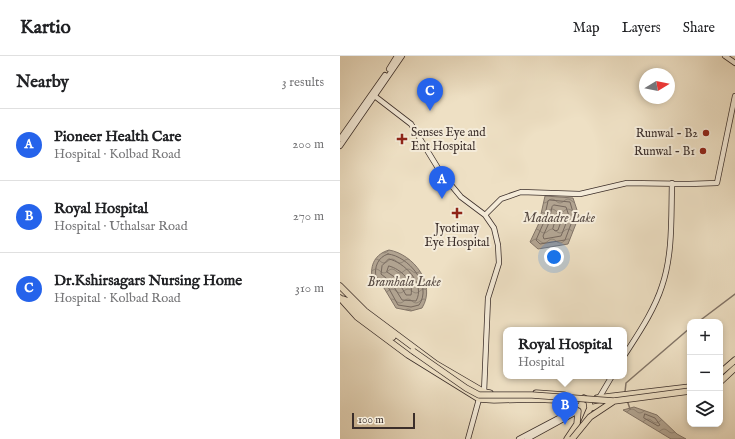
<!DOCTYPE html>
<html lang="en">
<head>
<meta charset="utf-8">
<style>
	:root { --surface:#fff; --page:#f6f6f6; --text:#202124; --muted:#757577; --line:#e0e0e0; --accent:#2563eb }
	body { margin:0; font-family:"IM FELL English",serif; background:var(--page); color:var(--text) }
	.controls { position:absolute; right:12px; bottom:12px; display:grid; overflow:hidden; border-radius:8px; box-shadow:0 2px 6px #0003 }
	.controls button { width:36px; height:36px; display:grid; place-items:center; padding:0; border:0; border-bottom:1px solid var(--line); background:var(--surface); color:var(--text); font:20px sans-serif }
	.compass { position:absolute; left:299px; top:12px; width:36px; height:36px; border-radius:50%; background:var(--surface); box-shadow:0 2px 6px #0003; rotate:80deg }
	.scale { position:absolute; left:12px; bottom:10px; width:63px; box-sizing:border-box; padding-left:4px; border:2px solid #3b2e2a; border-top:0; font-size:11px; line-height:14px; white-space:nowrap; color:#3b2e2a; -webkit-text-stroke:3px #f4ebd9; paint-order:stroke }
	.you { position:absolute; left:214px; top:201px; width:14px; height:14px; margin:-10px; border:3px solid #fff; border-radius:50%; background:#1a73e8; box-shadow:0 0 0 6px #1a73e833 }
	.badge { display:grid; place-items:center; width:26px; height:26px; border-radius:50%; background:var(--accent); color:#fff; font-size:13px; font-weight:700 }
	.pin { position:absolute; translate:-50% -33px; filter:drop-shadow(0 1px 2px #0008) }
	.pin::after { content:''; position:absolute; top:21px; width:14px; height:12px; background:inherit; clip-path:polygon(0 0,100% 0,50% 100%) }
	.popup { position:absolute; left:163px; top:271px; width:124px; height:52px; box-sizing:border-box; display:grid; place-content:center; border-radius:8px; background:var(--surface); filter:drop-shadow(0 1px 3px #0005); font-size:13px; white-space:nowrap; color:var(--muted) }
	.popup b { font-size:15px; color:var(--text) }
	.popup::after { content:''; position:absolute; left:50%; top:100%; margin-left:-8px; border:8px solid transparent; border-top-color:var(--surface) }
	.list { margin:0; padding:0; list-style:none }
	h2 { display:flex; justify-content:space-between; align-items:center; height:52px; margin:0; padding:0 16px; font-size:17px }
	h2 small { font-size:13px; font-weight:400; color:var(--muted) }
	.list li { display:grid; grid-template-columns:26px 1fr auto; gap:12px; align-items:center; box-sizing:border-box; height:72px; padding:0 16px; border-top:1px solid var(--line) }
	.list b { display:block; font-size:15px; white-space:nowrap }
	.list p { margin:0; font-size:13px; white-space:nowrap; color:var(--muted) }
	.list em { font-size:13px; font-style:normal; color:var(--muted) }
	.icon { flex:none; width:22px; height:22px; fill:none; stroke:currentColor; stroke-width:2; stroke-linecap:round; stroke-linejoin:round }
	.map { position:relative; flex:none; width:395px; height:383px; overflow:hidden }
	header { display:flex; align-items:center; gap:24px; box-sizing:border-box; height:56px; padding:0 20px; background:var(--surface); border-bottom:1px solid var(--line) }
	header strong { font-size:19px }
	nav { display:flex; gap:22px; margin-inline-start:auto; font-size:14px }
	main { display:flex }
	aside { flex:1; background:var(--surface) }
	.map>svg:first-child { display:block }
	.water { fill:url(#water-waves); stroke:#827467 }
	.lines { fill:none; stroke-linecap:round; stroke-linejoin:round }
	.shore { stroke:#76685d; stroke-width:1 }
	.stream { stroke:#827467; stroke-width:1.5 }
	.secondary-casing { stroke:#3b2e2a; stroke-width:6 }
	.primary-casing { stroke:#3b2e2a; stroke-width:7 }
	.secondary { stroke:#f4ebd9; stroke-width:4.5 }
	.primary { stroke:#eee0c4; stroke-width:5.5 }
	.primary-bridge-casing { stroke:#3b2e2a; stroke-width:7; stroke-linecap:butt }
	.primary-bridge { stroke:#eee0c4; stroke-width:5.5 }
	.poi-dot { fill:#8f2418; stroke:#f4ebd9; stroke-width:1.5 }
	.labels { text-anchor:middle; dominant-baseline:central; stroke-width:4; stroke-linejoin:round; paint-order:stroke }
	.poi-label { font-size:12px; fill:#3b2e2a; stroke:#f4ebd9; text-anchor:end }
	.water-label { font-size:13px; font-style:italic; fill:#584b44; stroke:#f4ebd9 }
</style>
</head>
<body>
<header>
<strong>Kartio</strong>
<nav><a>Map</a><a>Layers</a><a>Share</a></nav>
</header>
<main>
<aside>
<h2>Nearby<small>3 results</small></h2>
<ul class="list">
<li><span class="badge">A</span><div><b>Pioneer Health Care</b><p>Hospital · Kolbad Road</p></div><em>200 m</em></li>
<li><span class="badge">B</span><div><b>Royal Hospital</b><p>Hospital · Uthalsar Road</p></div><em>270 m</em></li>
<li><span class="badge">C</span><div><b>Dr.Kshirsagars Nursing Home</b><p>Hospital · Kolbad Road</p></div><em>310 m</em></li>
</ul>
</aside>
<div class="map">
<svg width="395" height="383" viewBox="0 0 395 383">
	<defs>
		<pattern id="water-waves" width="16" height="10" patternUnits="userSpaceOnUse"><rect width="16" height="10" fill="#b1a390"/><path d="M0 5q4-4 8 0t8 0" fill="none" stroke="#918576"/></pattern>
	</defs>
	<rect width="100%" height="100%" fill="#eee0c4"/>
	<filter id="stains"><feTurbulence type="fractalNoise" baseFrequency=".005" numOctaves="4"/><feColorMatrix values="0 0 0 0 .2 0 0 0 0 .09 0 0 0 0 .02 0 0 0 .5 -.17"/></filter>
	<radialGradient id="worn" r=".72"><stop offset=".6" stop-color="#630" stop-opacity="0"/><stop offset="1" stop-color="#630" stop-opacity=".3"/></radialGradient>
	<!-- water -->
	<path class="water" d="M205 140 233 142 239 160 228 188 198 193 190 186 199 167Z
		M49 194C73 198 97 228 82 252L71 255 56 252 44 232 32 222C30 209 35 198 49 194Z
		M294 351 317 359 337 378 346 383H331L283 354Z"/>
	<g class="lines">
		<!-- shore -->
		<path class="shore" d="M210 144 230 146 234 160 225 184 200 188 196 184 203 168 208 145Z
			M214 149 226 151 229 160 221 180 204 183 203 180 208 169 212 151Z
			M218 156 222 157 223 160 218 174 215 175 213 173Z
			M48 198C68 200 93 229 79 249L71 251 58 249 47 229 36 221C34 211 38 201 48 198Z
			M49 203C64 206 86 228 76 245L62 244 51 226 41 218 42 210Z
			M49 210C61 213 74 226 71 239H66L56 222 47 216Z
			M305 358 315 362 320 369 318 370 304 362Z"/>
		<!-- stream -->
		<path class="stream" d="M358 266 395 238
			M285 336 286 327 350 272
			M287 344 290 353"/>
		<!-- secondary casing -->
		<g class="secondary-casing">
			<path id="secondary" d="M385 0 395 7
				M49 13 57 0
				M32 38 71 68 101 117 121 141 145 159 154 172 158 189 159 207 148 242 144 336 139 343 128 383
				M0 83 45 19
				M0 90 62 0
				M145 159 161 143 181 136 240 138 287 127 349 128 377 127 395 40
				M284 300C298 278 314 255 322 230 333 198 331 161 332 127
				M259 342 272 320
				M179 383 236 353
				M187 383 238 355"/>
		</g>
		<!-- primary casing -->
		<g class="primary-casing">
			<path id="primary" d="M0 230 25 255 96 308 144 336 150 337
				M0 242 17 261 68 299 139 343 154 344 195 343 236 345
				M3 243 8 245 20 257 53 281
				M380 317 395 304
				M380 326 395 312
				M196 337 224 339
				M244 342 249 345 250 352 244 366
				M257 342 350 331
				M250 352 268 348
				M227 383 237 368 238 355"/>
		</g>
		<!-- secondary -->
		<use href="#secondary" class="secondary"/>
		<!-- primary -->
		<use href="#primary" class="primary"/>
		<!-- primary-bridge casing -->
		<g class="primary-bridge-casing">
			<path id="primary-bridge" d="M73 295 126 332 139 339H192L274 345 350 335
				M232 383 250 361 274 345"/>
		</g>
		<!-- primary-bridge -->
		<use href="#primary-bridge" class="primary-bridge"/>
	</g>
	<!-- markers -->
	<g class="poi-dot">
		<circle cx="366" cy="77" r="4"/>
		<path d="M60 77h4v4h4v4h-4v4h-4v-4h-4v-4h4z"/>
		<circle cx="363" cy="95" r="4"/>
		<path d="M115 151h4v4h4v4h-4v4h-4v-4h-4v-4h4z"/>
	</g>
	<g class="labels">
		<!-- poi labels -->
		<g class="poi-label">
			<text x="71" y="76" text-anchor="start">Senses Eye and<tspan x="71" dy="14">Ent Hospital</tspan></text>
			<text x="358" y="77">Runwal - B2</text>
			<text x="355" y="95">Runwal - B1</text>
			<text x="117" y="172" text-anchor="middle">Jyotimay<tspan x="117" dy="14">Eye Hospital</tspan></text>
		</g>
		<!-- water labels -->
		<g class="water-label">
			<text x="219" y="162">Madadre Lake</text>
			<text x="64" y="226">Bramhala Lake</text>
		</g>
	</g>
	<rect width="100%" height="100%" filter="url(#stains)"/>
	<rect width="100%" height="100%" fill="url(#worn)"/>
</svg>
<div class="controls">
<button>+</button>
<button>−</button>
<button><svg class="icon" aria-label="layers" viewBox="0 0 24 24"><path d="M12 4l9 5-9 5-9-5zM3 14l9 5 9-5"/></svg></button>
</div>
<svg class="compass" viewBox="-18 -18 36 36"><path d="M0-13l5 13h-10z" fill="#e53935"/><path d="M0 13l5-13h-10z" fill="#757577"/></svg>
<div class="scale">100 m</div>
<div class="you"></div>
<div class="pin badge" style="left:102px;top:143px">A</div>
<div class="pin badge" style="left:225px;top:369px">B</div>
<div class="popup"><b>Royal Hospital</b>Hospital</div>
<div class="pin badge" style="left:90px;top:55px">C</div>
</div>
</main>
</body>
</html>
